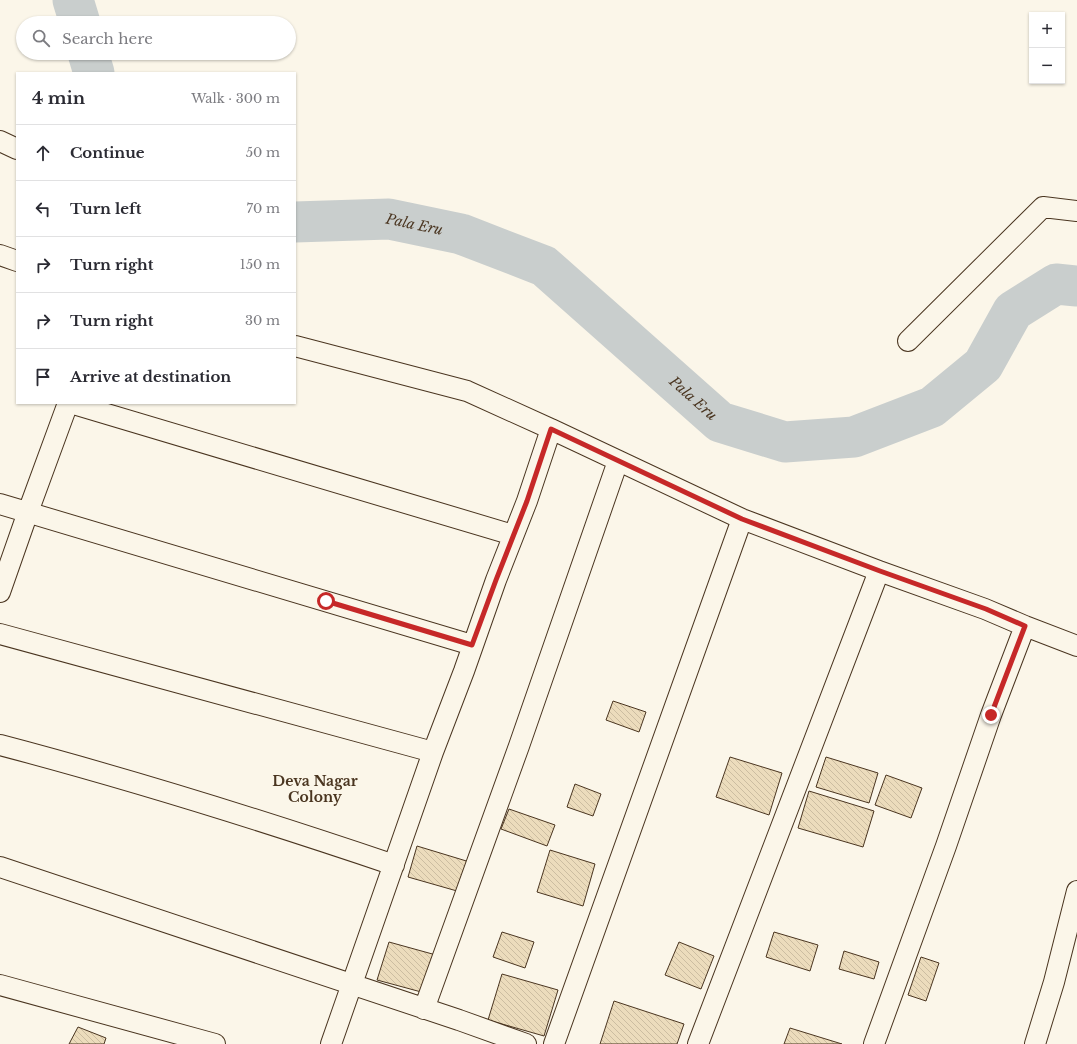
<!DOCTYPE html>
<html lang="en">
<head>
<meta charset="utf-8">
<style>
	:root { --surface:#fff; --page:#f2f2f3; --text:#2b2b33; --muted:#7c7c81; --line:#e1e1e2 }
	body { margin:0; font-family:"Libre Baskerville",serif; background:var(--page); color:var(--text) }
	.controls { position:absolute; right:12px; top:12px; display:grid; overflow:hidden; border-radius:0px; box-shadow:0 1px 3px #0004 }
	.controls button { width:36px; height:36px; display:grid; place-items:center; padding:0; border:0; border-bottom:1px solid var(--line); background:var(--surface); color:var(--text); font:20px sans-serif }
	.stop { position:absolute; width:12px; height:12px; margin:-9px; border:3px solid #c62828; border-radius:50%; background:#fff }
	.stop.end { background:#c62828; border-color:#fff; box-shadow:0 1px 4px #0008 }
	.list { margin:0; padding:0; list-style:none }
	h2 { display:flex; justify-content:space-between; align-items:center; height:52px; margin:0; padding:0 16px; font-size:17px }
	h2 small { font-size:13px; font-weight:400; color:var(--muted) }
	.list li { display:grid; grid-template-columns:26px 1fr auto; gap:12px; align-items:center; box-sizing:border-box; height:56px; padding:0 16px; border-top:1px solid var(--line) }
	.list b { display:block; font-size:15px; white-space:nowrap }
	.list em { font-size:13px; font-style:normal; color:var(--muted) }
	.icon { flex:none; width:22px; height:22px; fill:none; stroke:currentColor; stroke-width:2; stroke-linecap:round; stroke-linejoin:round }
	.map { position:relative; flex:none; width:1077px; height:1044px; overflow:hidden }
	.search { position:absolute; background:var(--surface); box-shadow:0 1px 3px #0004; left:16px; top:16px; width:280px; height:44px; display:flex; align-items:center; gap:10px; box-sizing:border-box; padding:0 14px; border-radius:22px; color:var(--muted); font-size:15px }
	.panel { position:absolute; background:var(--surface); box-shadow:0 1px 3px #0004; left:16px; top:72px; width:280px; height:332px; border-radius:0px }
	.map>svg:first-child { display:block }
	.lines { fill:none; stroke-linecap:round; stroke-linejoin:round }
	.river { stroke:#c9cecd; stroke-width:41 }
	.building { fill:url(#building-back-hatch); stroke:#4a3520 }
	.street-casing { stroke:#4a3520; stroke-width:22 }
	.street { stroke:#fbf6e9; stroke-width:20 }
	.route { stroke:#c62828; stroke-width:5 }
	.labels { text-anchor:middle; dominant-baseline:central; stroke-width:3; stroke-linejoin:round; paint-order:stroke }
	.water-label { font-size:14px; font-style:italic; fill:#4a3520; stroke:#fbf6e9 }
	.neighbourhood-label { font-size:14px; font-weight:bold; fill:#4a3520; stroke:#fbf6e9 }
</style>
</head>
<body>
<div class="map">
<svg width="1077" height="1044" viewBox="0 0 1077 1044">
	<defs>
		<pattern id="building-back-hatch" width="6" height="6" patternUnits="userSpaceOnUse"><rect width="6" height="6" fill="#ecdcbc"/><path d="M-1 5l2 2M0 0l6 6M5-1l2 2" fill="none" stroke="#ccbda1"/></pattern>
	</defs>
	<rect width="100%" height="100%" fill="#fbf6e9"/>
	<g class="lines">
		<!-- river -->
		<g class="river">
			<path d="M73 0 80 23"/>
			<path d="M88 53 94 73"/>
			<path id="s1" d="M295 222 389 219 461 234 544 266 720 422 785 442 854 437 932 407 983 365 1013 311 1056 284 1077 286"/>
		</g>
	</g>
	<!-- building -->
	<path class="building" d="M613 701 646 712 639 732 606 720Z
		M730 757 782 773 769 815 716 797Z
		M826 757 878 773 869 803 816 787Z
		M886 775 922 788 911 818 875 805Z
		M575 784 601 794 593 816 567 807Z
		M809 791 874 811 863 847 798 828Z
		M509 809 555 825 547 846 501 829Z
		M417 846 473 863 464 893 408 877Z
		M550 850 595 864 583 906 537 892Z
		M502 932 534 942 525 968 493 957Z
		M774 932 818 945 810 971 766 957Z
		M389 942 436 955 425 993 377 980Z
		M679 942 714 956 701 989 665 975Z
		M844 951 879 962 874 979 839 969Z
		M921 957 939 963 926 1001 908 995Z
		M502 974 558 990 544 1036 488 1020Z
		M614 1001 684 1024 677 1044H600Z
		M78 1027 106 1038 104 1044H69Z
		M790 1028 842 1044H784Z"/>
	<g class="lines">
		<!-- street casing -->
		<g class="street-casing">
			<path id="street" d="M0 141 17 149
				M0 255 17 261
				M908 341 1043 207 1077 211
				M295 346 467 391 551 429 527 501 496 580 464 671 433 752
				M70 403 513 535
				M551 429 742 519 879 571 985 609 1025 626
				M0 504 472 645
				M0 592 28 512 68 403
				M0 634 433 752 331 1044
				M0 745C133 780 264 821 394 865
				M0 867 459 1020 526 1044
				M0 985 215 1044
				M424 1009 519 746 618 461
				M554 1044 742 519
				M698 1044 879 571
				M874 1044 946 846 991 715 1025 626 1077 646
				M1035 1044 1054 982 1077 891"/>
		</g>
		<!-- street -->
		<use href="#street" class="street"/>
	</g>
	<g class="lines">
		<!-- route -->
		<path class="route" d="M326 601 472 645 496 580 527 501 551 429 742 519 880 571 986 609 1025 626 991 715"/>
	</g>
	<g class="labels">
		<!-- water labels -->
		<g class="water-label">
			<text stroke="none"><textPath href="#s1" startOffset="120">Pala Eru</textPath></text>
			<text stroke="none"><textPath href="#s1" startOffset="456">Pala Eru</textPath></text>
		</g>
		<!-- neighbourhood labels -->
		<g class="neighbourhood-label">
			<text x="315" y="781">Deva Nagar<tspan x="315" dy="16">Colony</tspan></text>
		</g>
	</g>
</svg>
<div class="controls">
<button>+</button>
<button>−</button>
</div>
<div class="stop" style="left:326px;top:601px"></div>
<div class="stop end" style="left:991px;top:715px"></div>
<div class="search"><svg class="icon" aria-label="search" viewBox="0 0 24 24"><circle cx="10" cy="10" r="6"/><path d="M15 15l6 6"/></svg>Search here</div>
<section class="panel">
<h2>4 min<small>Walk · 300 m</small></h2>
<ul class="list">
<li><svg class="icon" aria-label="ahead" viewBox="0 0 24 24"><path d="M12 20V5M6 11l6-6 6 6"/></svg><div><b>Continue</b></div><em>50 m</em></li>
<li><svg class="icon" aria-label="left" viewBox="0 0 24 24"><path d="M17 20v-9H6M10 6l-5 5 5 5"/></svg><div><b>Turn left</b></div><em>70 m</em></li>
<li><svg class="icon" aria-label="right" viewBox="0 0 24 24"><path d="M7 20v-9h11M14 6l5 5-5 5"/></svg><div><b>Turn right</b></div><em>150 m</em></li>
<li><svg class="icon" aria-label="right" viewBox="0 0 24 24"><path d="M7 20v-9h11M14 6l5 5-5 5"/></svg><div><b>Turn right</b></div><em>30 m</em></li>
<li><svg class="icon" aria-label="arrive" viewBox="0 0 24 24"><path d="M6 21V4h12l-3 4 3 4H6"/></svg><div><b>Arrive at destination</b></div></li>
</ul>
</section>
</div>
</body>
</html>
